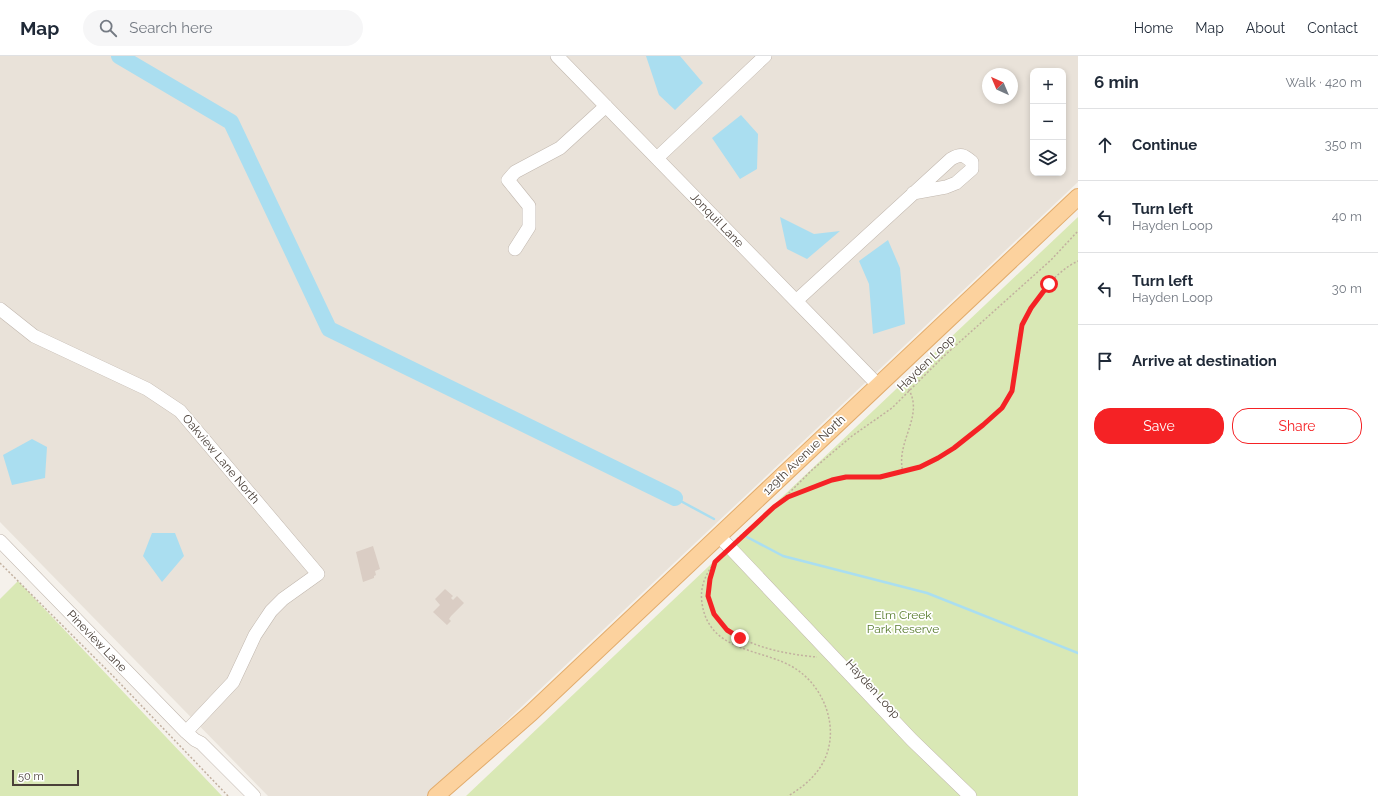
<!DOCTYPE html>
<html lang="en">
<head>
<meta charset="utf-8">
<style>
	:root { --surface:#fff; --page:#f6f6f7; --text:#1f2937; --muted:#747a83; --line:#e0e1e3; --accent:#f52225 }
	body { margin:0; font-family:Raleway,sans-serif; background:var(--page); color:var(--text) }
	.controls { position:absolute; right:12px; top:12px; display:grid; overflow:hidden; border-radius:8px; box-shadow:0 2px 6px #0003 }
	.controls button { width:36px; height:36px; display:grid; place-items:center; padding:0; border:0; border-bottom:1px solid var(--line); background:var(--surface); color:var(--text); font:20px sans-serif }
	.compass { position:absolute; left:982px; top:12px; width:36px; height:36px; border-radius:50%; background:var(--surface); box-shadow:0 2px 6px #0003; rotate:316deg }
	.scale { position:absolute; left:12px; bottom:10px; width:67px; box-sizing:border-box; padding-left:4px; border:2px solid #4a4039; border-top:0; font-size:11px; line-height:14px; white-space:nowrap; color:#4a4039; -webkit-text-stroke:3px #fff; paint-order:stroke }
	.stop { position:absolute; width:12px; height:12px; margin:-9px; border:3px solid #f52225; border-radius:50%; background:#fff }
	.stop.end { background:#f52225; border-color:#fff; box-shadow:0 1px 4px #0008 }
	.list { margin:0; padding:0; list-style:none }
	h2 { display:flex; justify-content:space-between; align-items:center; height:52px; margin:0; padding:0 16px; font-size:17px }
	h2 small { font-size:13px; font-weight:400; color:var(--muted) }
	.list li { display:grid; grid-template-columns:26px 1fr auto; gap:12px; align-items:center; box-sizing:border-box; height:72px; padding:0 16px; border-top:1px solid var(--line) }
	.list b { display:block; font-size:15px; white-space:nowrap }
	.list p { margin:0; font-size:13px; white-space:nowrap; color:var(--muted) }
	.list em { font-size:13px; font-style:normal; color:var(--muted) }
	.actions { display:flex; gap:8px; padding:12px 16px }
	.actions a { flex:1; padding:9px 0; border:1px solid var(--accent); border-radius:16px; text-align:center; font-size:14px; color:var(--accent) }
	.actions .main { background:var(--accent); color:#fff }
	.icon { flex:none; width:22px; height:22px; fill:none; stroke:currentColor; stroke-width:2; stroke-linecap:round; stroke-linejoin:round }
	.map { position:relative; flex:none; width:1078px; height:740px; overflow:hidden }
	header { display:flex; align-items:center; gap:24px; box-sizing:border-box; height:56px; padding:0 20px; background:var(--surface); border-bottom:1px solid var(--line) }
	header strong { font-size:19px }
	nav { display:flex; gap:22px; margin-inline-start:auto; font-size:14px }
	.search { width:280px; height:36px; background:var(--page); display:flex; align-items:center; gap:10px; box-sizing:border-box; padding:0 14px; border-radius:22px; color:var(--muted); font-size:15px }
	main { display:flex }
	aside { flex:1; background:var(--surface) }
	.map>svg:first-child { display:block }
	.residential { fill:#e9e2d9; fill-rule:evenodd }
	.green { fill:#d9e8b5 }
	.water { fill:#aadef0 }
	.lines { fill:none; stroke-linecap:round; stroke-linejoin:round }
	.stream { stroke:#aadef0; stroke-width:2.5 }
	.river { stroke:#aadef0; stroke-width:16 }
	.building { fill:#dacdc4 }
	.minor-casing { stroke:#c1b7ae; stroke-width:14 }
	.major-casing { stroke:#e2ac6c; stroke-width:18 }
	.path { stroke:#c2b09f; stroke-width:1.5; stroke-dasharray:2 2; stroke-linecap:butt }
	.minor { stroke:#fff; stroke-width:13 }
	.major { stroke:#fcd29e; stroke-width:16 }
	.route { stroke:#f52225; stroke-width:5 }
	.labels { text-anchor:middle; dominant-baseline:central; stroke-width:3.5; stroke-linejoin:round; paint-order:stroke }
	.street-label { font-size:12px; fill:#4a4039; stroke:#fff }
	.park-label { font-size:12px; fill:#577b2c; stroke:#fff }
</style>
</head>
<body>
<header>
<strong>Map</strong>
<div class="search"><svg class="icon" aria-label="search" viewBox="0 0 24 24"><circle cx="10" cy="10" r="6"/><path d="M15 15l6 6"/></svg>Search here</div>
<nav><a>Home</a><a>Map</a><a>About</a><a>Contact</a></nav>
</header>
<main>
<div class="map">
<svg width="1078" height="740" viewBox="0 0 1078 740">
	<rect width="100%" height="100%" fill="#f5f1eb"/>
	<!-- residential -->
	<path class="residential" d="M0 0H1078V126L427 740H268L0 466ZM1033 15H1063V117H1033ZM988 18H1012V42H988Z"/>
	<!-- green -->
	<path class="green" d="M1078 161V740H466Z
		M18 525 222 740H0V543Z"/>
	<!-- water -->
	<path class="water" d="M646 0H680L703 27 675 54 659 39Z
		M741 59 758 78 757 113 740 123 712 82Z
		M780 161 814 178 840 175 807 203 787 193Z
		M888 184 900 212 905 268 873 278 869 228 859 205Z
		M32 383 47 391 45 422 12 429 3 399Z
		M152 477H175L184 500 162 526 143 500Z"/>
	<g class="lines">
		<!-- stream -->
		<path class="stream" d="M675 442 714 463
			M747 481 783 500 927 537 1078 597"/>
		<!-- river -->
		<path class="river" d="M119 0 231 66 329 273 675 442"/>
	</g>
	<!-- building -->
	<path class="building" d="M373 490 380 513 375 515 376 519 374 520V522L363 526 356 496Z
		M445 533 453 540 451 542 453 544 457 540 464 547 451 560 449 563 451 565 447 569 433 556 440 549 435 543Z"/>
	<g class="lines">
		<!-- minor casing -->
		<g class="minor-casing">
			<path id="minor" d="M557 0 878 329
				M657 102 765 0
				M515 193 529 171V150L508 124 515 116 560 92 606 50
				M796 245 951 103C961 97 964 99 972 106V113L956 127 946 131 913 137
				M0 253 34 280 147 333 180 355 318 518 283 543 271 555 255 579 233 626 186 676
				M719 480 912 684 970 740
				M0 485 186 676 195 684 201 687 254 740"/>
		</g>
		<!-- major casing -->
		<g class="major-casing">
			<path id="major" d="M436 740 531 657 1078 141"/>
		</g>
		<!-- path -->
		<path class="path" d="M901 324C932 354 894 383 903 416
			M783 443 812 414 852 380 892 352 944 300 1051 204 1078 175
			M737 483C769 455 788 436 831 424 848 419 865 423 882 420 927 414 964 389 996 358 1019 335 1014 307 1019 279 1024 252 1054 216 1078 205
			M722 498C709 512 699 527 702 547 709 598 765 592 796 613 819 628 833 657 830 684 827 710 810 727 788 740
			M0 507 114 621 228 740
			M714 507C711 518 707 529 708 540 713 586 781 598 817 601"/>
		<!-- minor -->
		<use href="#minor" class="minor"/>
		<!-- major -->
		<use href="#major" class="major"/>
	</g>
	<g class="lines">
		<!-- route -->
		<path class="route" d="M740 582 727 574 714 558 708 540 710 523 715 506 774 451 788 441 832 424 846 421H880L920 411 938 402 954 392 983 369 1002 352 1012 335 1022 269 1031 252 1049 228"/>
	</g>
	<g class="labels">
		<!-- street labels -->
		<g class="street-label">
			<text transform="translate(717 164) rotate(46)">Jonquil Lane</text>
			<text transform="translate(926 307) rotate(-44)">Hayden Loop</text>
			<text transform="translate(804 399) rotate(-44)">129th Avenue North</text>
			<text transform="translate(221 403) rotate(50)">Oakview Lane North</text>
			<text transform="translate(97 585) rotate(46)">Pineview Lane</text>
			<text transform="translate(873 633) rotate(48)">Hayden Loop</text>
		</g>
		<!-- park labels -->
		<g class="park-label">
			<text x="903" y="559">Elm Creek<tspan x="903" dy="14">Park Reserve</tspan></text>
		</g>
	</g>
</svg>
<div class="controls">
<button>+</button>
<button>−</button>
<button><svg class="icon" aria-label="layers" viewBox="0 0 24 24"><path d="M12 4l9 5-9 5-9-5zM3 14l9 5 9-5"/></svg></button>
</div>
<svg class="compass" viewBox="-18 -18 36 36"><path d="M0-13l5 13h-10z" fill="#e53935"/><path d="M0 13l5-13h-10z" fill="#747a83"/></svg>
<div class="scale">50 m</div>
<div class="stop" style="left:1049px;top:228px"></div>
<div class="stop end" style="left:740px;top:582px"></div>
</div>
<aside>
<h2>6 min<small>Walk · 420 m</small></h2>
<ul class="list">
<li><svg class="icon" aria-label="ahead" viewBox="0 0 24 24"><path d="M12 20V5M6 11l6-6 6 6"/></svg><div><b>Continue</b></div><em>350 m</em></li>
<li><svg class="icon" aria-label="left" viewBox="0 0 24 24"><path d="M17 20v-9H6M10 6l-5 5 5 5"/></svg><div><b>Turn left</b><p>Hayden Loop</p></div><em>40 m</em></li>
<li><svg class="icon" aria-label="left" viewBox="0 0 24 24"><path d="M17 20v-9H6M10 6l-5 5 5 5"/></svg><div><b>Turn left</b><p>Hayden Loop</p></div><em>30 m</em></li>
<li><svg class="icon" aria-label="arrive" viewBox="0 0 24 24"><path d="M6 21V4h12l-3 4 3 4H6"/></svg><div><b>Arrive at destination</b></div></li>
</ul>
<div class="actions"><a class="main">Save</a><a>Share</a></div>
</aside>
</main>
</body>
</html>
